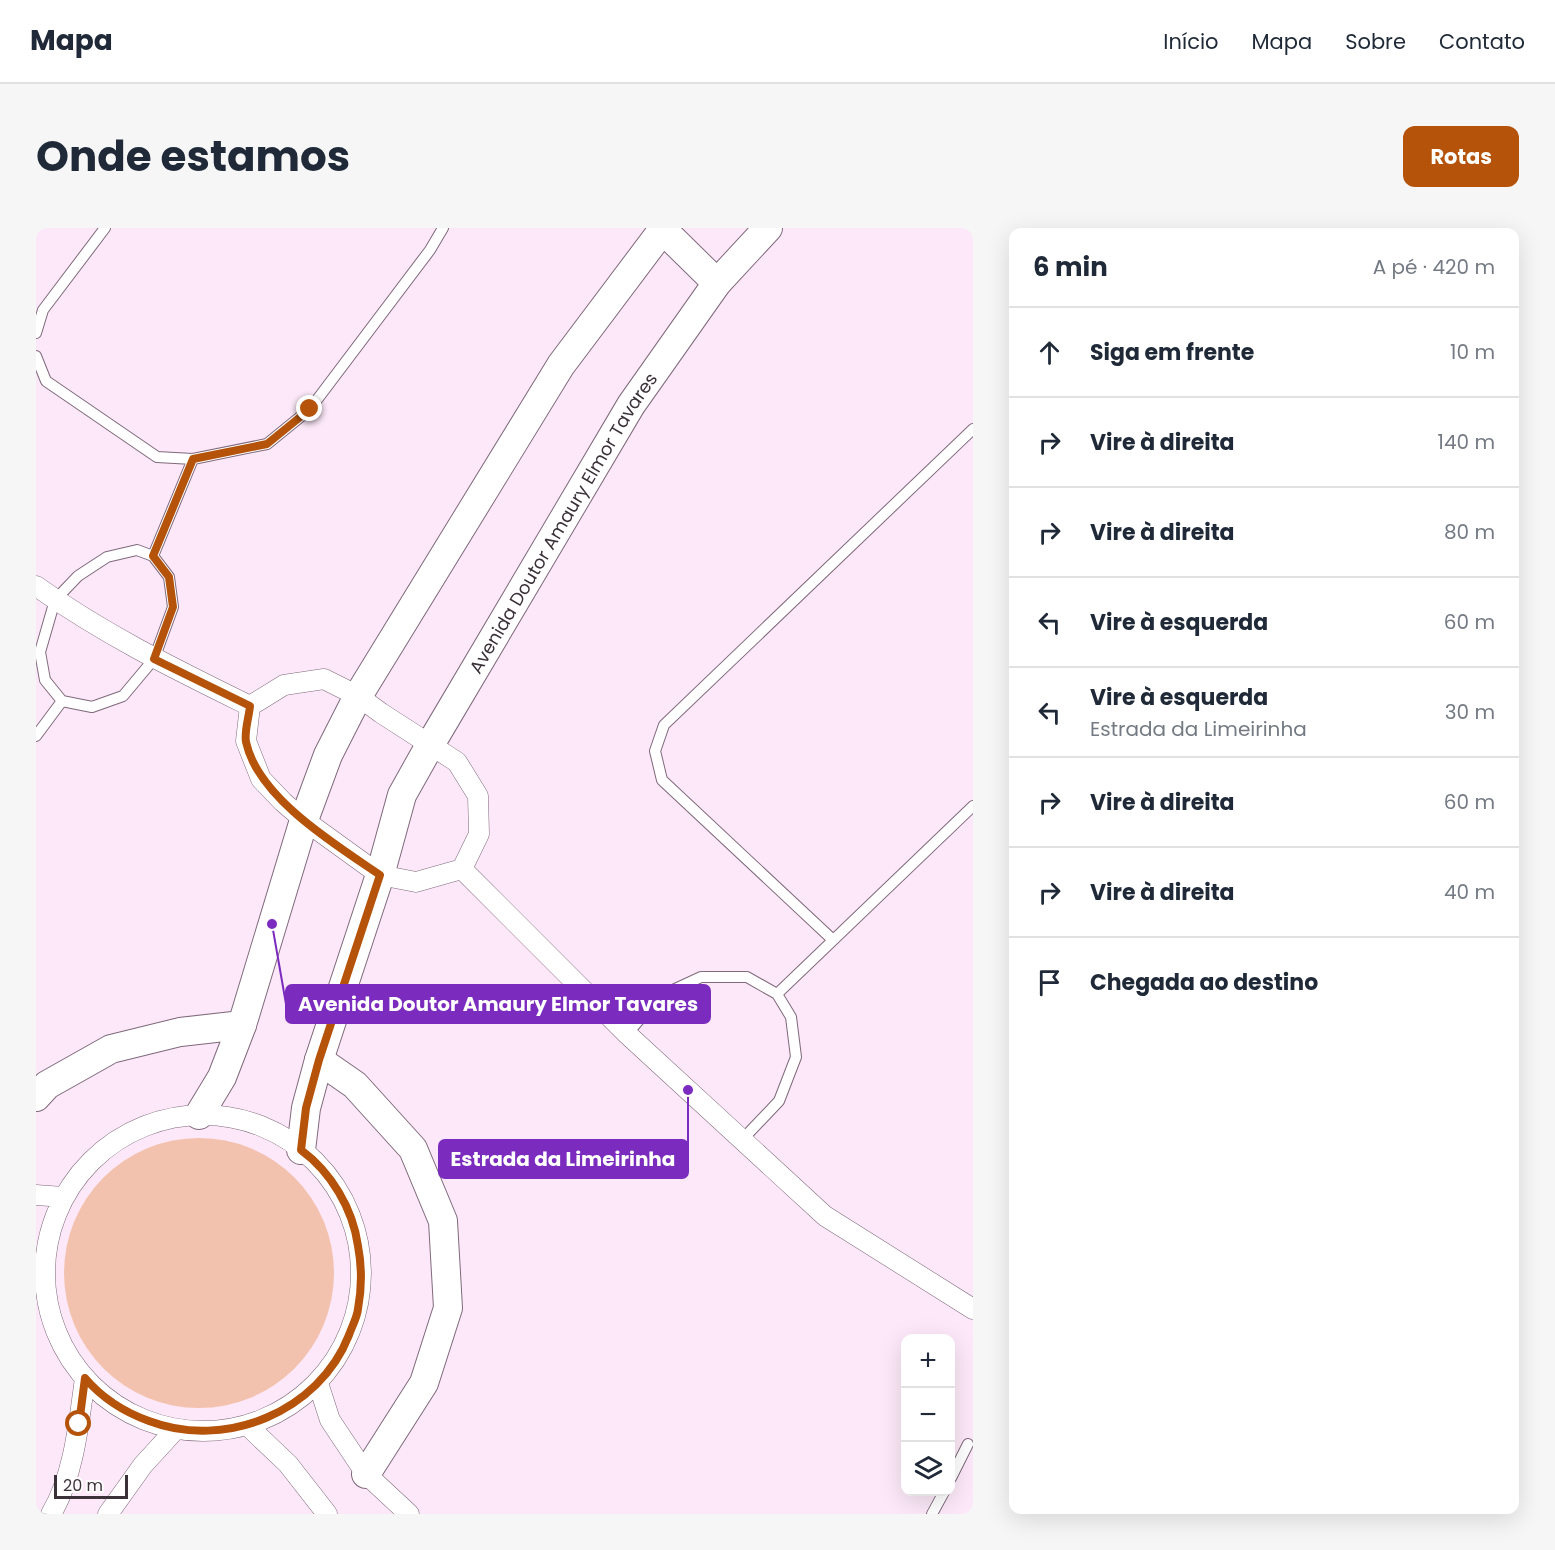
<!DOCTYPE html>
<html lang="pt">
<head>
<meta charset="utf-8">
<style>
	:root { --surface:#fff; --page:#f6f6f7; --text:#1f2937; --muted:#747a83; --line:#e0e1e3; --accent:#b45309 }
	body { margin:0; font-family:Poppins,sans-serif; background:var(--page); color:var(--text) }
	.controls { position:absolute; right:18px; bottom:18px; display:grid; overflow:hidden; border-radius:12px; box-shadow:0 6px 24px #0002 }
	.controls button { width:54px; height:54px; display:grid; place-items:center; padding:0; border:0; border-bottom:2px solid var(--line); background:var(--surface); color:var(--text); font:30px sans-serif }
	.scale { position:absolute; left:18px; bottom:15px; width:74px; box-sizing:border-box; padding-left:6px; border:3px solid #3b3139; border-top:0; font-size:16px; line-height:21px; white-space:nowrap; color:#3b3139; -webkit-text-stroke:4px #fcfcfc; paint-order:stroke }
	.stop { position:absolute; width:18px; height:18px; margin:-14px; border:4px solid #b45309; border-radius:50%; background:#fff }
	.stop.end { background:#b45309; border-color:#fff; box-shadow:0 2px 6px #0008 }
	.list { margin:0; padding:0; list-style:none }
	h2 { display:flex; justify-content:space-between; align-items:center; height:78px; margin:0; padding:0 24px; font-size:26px }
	h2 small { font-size:20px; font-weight:400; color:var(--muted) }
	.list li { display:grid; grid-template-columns:39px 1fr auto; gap:18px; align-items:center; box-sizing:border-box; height:90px; padding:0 24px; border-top:2px solid var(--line) }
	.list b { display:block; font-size:22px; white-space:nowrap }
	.list p { margin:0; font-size:20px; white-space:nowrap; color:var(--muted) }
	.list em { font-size:20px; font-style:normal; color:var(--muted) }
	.icon { flex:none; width:33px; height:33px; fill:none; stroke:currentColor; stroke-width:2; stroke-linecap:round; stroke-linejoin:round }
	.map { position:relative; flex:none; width:937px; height:1286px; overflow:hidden; border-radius:12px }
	header { display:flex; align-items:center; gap:36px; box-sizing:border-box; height:84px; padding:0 30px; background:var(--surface); border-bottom:2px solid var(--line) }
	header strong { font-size:28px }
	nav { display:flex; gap:33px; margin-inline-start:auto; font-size:21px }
	.intro { display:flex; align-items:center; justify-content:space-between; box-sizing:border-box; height:144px; padding:0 36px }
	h1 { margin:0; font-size:42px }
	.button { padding:15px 27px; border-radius:12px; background:var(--accent); color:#fff; font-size:21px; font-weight:700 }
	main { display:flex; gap:36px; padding:0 36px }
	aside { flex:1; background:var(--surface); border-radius:12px; box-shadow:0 6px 24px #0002 }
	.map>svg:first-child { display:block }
	.green { fill:#f3c2af }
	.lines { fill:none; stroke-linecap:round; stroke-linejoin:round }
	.lane-casing { stroke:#7f697b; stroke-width:12 }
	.street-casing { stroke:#7f697b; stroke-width:21 }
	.secondary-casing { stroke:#7f697b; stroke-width:30 }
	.lane { stroke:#fff; stroke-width:10 }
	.street { stroke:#fff; stroke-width:20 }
	.secondary { stroke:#fff; stroke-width:28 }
	.route { stroke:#b45309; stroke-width:8 }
	.labels { text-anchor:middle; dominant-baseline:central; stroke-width:4.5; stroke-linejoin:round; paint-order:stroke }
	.street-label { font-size:18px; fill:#3b3139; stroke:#fcfcfc }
	.leader { fill:none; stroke:#7b2cbf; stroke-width:2 }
	.callout-dot { fill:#7b2cbf; stroke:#fcfcfc; stroke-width:2 }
	.callout { fill:#7b2cbf; stroke:#7b2cbf; stroke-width:2 }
	.callout-label { font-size:20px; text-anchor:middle; font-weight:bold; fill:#fff }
</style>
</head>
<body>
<header>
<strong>Mapa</strong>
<nav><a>Início</a><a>Mapa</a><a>Sobre</a><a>Contato</a></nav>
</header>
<div class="intro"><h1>Onde estamos</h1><a class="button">Rotas</a></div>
<main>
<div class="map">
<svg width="937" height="1286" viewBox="0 0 937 1286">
	<rect width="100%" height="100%" fill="#fce8f8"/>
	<!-- green -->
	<path class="green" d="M28 1045a135 135 0 1 1 270 0a135 135 0 1 1-270 0Z"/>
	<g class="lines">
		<!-- lane casing -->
		<g class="lane-casing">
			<path id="lane" d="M0 105 7 82 69 0
				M0 128 10 153 121 229 157 231 231 216 274 181 394 22 407 0
				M101 322 117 328 133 349 137 379 118 431 87 468 56 479 26 473 9 452 4 424 19 372 42 348 71 329Z
				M117 328 157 231
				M0 508 26 473
				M797 712 626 552 619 523 628 497 937 201
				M741 766 937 578
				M591 806 624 768 665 749H711L741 766 755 789 760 829 743 873 706 912
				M915 1250 932 1216
				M896 1286 908 1264"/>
		</g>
		<!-- street casing -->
		<g class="street-casing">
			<path id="street" d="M0 358C67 406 141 442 214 478
				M288 451 322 468 345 485 421 534 442 568 443 606 426 641 380 654 344 647 268 592 247 574 225 551 210 513 214 478 248 457Z
				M426 641 591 806 789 988 937 1081
				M9 1045a158 158 0 1 1 316 0a158 158 0 1 1-316 0Z
				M0 967 27 969
				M282 1155 294 1192 330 1246 373 1286
				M212 1198 252 1236 291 1286
				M15 1286C38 1248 43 1194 49 1150
				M72 1286 107 1237 140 1201"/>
		</g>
		<!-- secondary casing -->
		<g class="secondary-casing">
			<g id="secondary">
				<path d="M627 2 681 55"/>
				<path d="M283 832 319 857 377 921 407 993 412 1080 388 1155 330 1246"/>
				<path d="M0 869 11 857 75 821 144 804 206 797"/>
				<path d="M163 887 186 849 206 797 268 592 292 527 322 468 525 137 628 0"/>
				<path id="s1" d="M265 922 270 880 283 832 344 647 366 567 394 517 595 177 681 55 732 0"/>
			</g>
		</g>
		<!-- lane -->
		<use href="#lane" class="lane"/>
		<!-- street -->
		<use href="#street" class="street"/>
		<!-- secondary -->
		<use href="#secondary" class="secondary"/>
	</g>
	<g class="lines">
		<!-- route -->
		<path class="route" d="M43 1196 49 1150C66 1170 88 1184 113 1193 189 1222 283 1184 313 1107 316 1098 321 1090 322 1081 326 1059 326 1039 322 1018 317 981 295 944 265 922L270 880 283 832 344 647C300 617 222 570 210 514 208 504 213 489 214 478L118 431 137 379 133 349 117 328 157 231 231 216 274 181"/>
	</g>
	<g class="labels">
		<!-- street labels -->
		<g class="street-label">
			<text stroke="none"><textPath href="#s1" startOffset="686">Avenida Doutor Amaury Elmor Tavares</textPath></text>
		</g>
	</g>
	<!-- callouts -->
	<path class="leader" d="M236 696L250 776M652 862L652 931"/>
	<g class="callout-dot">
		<circle cx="236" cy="696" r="6"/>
		<circle cx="652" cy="862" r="6"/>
	</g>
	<g class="callout">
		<rect x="250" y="757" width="424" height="38" rx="6"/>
		<rect x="403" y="912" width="249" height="38" rx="6"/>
	</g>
	<g class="callout-label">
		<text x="462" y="783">Avenida Doutor Amaury Elmor Tavares</text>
		<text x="527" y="938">Estrada da Limeirinha</text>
	</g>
</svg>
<div class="controls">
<button>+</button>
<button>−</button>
<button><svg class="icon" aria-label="layers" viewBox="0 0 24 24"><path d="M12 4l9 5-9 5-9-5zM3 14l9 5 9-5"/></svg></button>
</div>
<div class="scale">20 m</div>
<div class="stop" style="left:43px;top:1196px"></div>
<div class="stop end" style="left:274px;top:181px"></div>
</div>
<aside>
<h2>6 min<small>A pé · 420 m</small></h2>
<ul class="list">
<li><svg class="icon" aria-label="ahead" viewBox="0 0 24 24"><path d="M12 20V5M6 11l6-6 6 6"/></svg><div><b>Siga em frente</b></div><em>10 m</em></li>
<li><svg class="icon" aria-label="right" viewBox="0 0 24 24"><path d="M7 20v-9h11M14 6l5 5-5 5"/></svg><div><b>Vire à direita</b></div><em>140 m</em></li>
<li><svg class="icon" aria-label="right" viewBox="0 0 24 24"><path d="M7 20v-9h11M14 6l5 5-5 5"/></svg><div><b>Vire à direita</b></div><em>80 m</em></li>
<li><svg class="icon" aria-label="left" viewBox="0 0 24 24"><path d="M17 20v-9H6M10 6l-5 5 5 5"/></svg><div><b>Vire à esquerda</b></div><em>60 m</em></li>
<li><svg class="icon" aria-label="left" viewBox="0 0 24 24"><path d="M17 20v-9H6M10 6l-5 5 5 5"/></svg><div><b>Vire à esquerda</b><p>Estrada da Limeirinha</p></div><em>30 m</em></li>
<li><svg class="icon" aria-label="right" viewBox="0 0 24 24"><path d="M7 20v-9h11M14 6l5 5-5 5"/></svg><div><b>Vire à direita</b></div><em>60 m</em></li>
<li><svg class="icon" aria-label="right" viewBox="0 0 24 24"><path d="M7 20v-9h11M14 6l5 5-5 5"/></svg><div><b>Vire à direita</b></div><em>40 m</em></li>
<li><svg class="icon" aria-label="arrive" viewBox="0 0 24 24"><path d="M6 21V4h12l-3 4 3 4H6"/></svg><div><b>Chegada ao destino</b></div></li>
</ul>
</aside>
</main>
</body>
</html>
